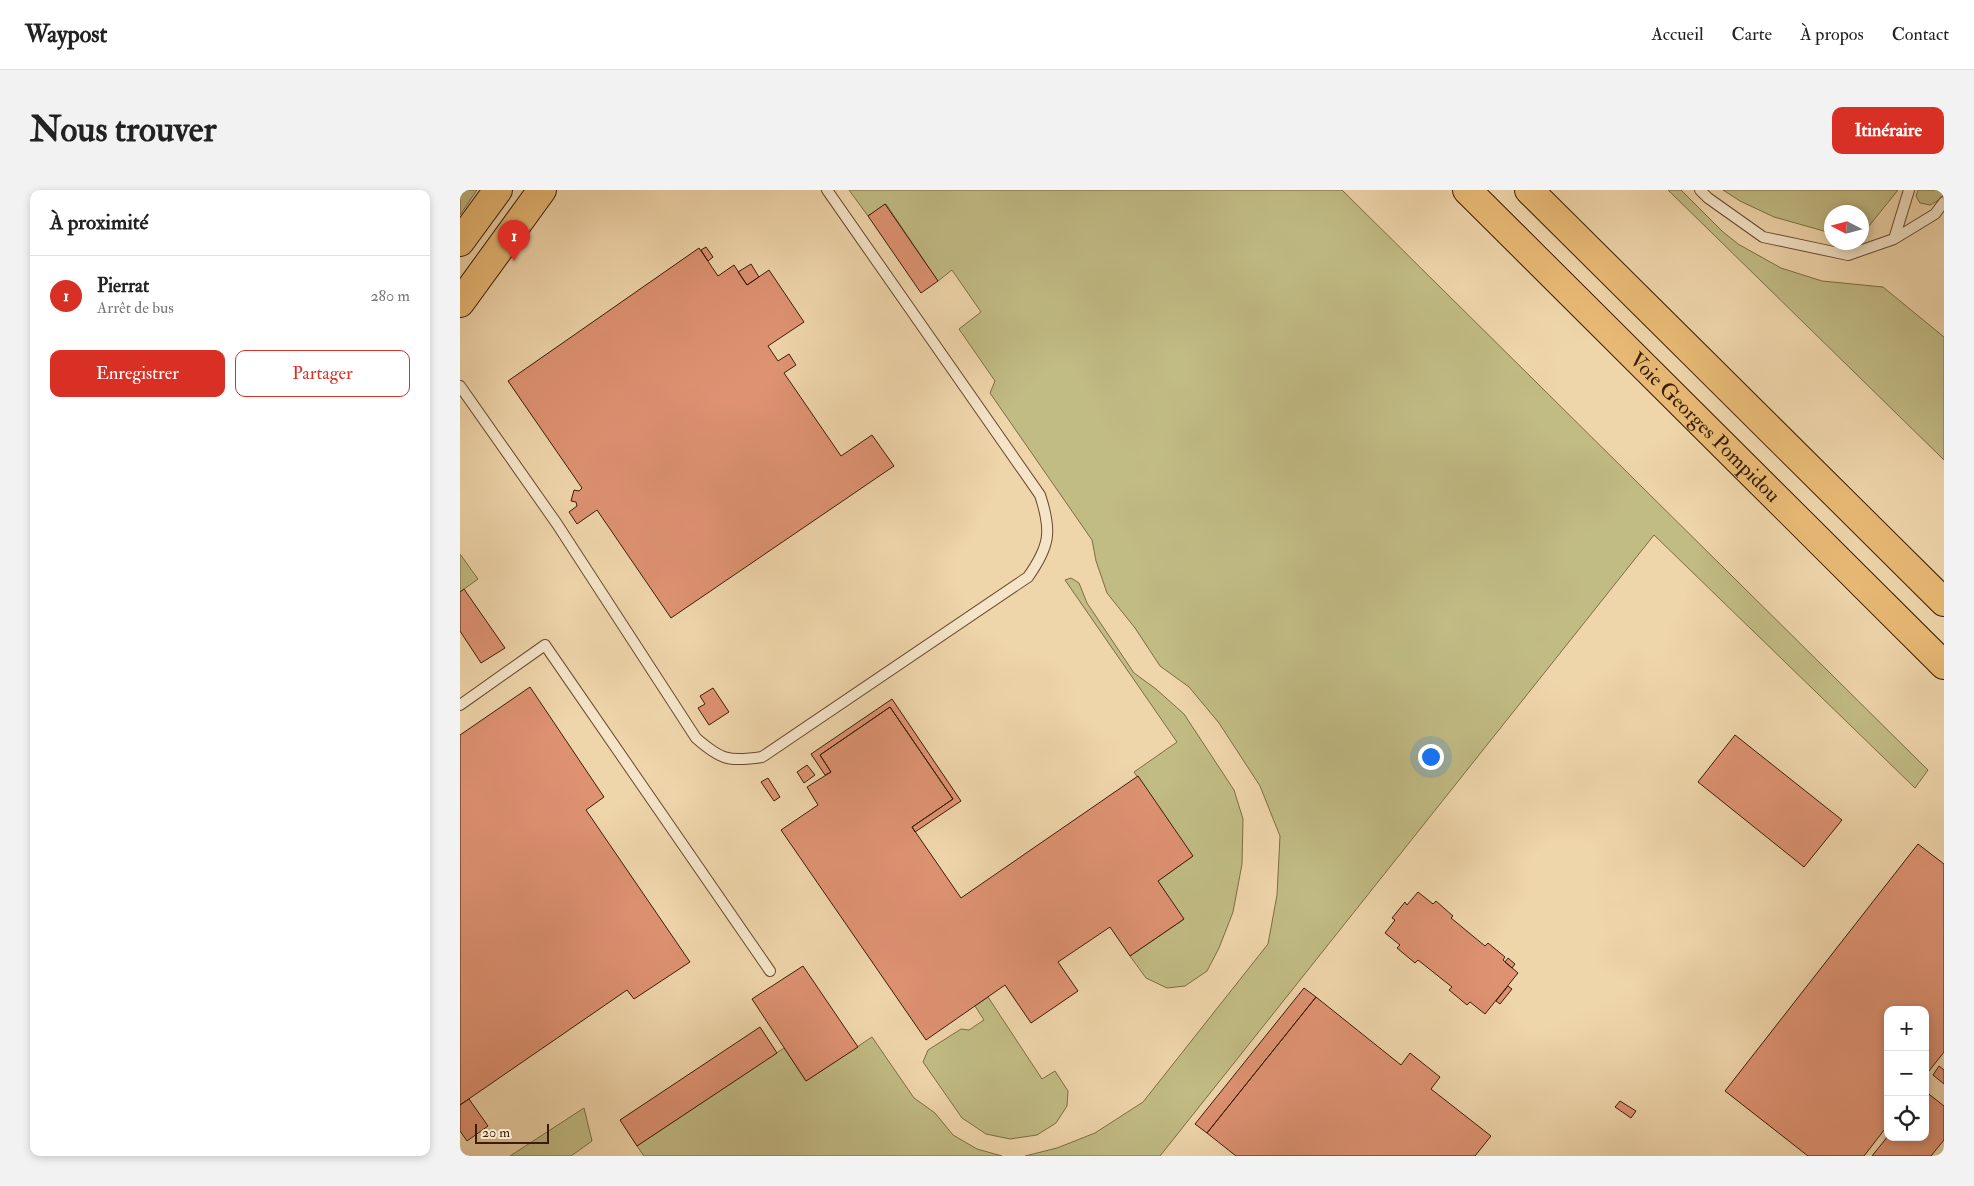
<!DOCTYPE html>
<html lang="fr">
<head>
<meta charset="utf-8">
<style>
	:root { --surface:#fff; --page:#f2f2f2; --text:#222; --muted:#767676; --line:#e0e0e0; --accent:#d93025 }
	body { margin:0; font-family:"IM FELL Double Pica",serif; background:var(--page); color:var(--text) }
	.controls { position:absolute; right:15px; bottom:15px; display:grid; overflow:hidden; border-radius:10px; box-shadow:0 2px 8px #0003 }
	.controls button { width:45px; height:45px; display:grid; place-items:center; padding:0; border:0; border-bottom:1px solid var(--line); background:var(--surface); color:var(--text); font:25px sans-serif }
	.compass { position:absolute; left:1364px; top:15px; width:45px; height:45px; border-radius:50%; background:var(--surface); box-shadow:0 2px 8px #0003; rotate:276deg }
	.scale { position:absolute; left:15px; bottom:12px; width:74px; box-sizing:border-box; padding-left:5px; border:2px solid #3b1c05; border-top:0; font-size:14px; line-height:18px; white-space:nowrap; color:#3b1c05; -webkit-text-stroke:4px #f5e4c8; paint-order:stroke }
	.you { position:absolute; left:970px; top:566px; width:18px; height:18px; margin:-12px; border:4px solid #fff; border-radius:50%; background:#1a73e8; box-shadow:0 0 0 8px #1a73e833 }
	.badge { display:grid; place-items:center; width:32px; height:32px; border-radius:50%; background:var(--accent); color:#fff; font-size:16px; font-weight:700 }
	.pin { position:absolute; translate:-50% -41px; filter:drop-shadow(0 1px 2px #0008) }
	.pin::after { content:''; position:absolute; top:26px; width:18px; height:15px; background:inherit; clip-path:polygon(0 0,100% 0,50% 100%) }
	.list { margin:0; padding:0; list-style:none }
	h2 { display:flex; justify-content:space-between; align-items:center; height:65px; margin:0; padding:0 20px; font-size:21px }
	h2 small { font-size:16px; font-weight:400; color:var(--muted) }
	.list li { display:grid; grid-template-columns:32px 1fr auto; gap:15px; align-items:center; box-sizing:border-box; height:80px; padding:0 20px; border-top:1px solid var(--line) }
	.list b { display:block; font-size:19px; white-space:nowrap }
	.list p { margin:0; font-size:16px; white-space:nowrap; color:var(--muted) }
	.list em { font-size:16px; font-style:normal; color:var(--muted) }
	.actions { display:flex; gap:10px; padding:15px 20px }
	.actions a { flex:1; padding:11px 0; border:1px solid var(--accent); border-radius:10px; text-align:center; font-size:18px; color:var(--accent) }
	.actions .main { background:var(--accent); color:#fff }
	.icon { flex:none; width:28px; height:28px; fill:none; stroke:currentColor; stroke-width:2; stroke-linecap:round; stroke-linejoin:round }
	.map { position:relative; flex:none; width:1484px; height:966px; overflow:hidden; border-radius:10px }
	header { display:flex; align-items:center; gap:30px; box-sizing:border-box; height:70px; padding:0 25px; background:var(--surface); border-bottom:1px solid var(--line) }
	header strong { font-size:24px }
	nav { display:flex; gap:28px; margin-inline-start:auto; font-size:18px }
	.intro { display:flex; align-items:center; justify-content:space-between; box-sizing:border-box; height:120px; padding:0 30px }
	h1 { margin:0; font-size:35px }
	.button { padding:12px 22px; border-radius:10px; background:var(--accent); color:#fff; font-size:18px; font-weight:700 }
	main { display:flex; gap:30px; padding:0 30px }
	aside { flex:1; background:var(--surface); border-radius:10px; box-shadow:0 2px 8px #0003 }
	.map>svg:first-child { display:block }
	.green { fill:#c1bb84; stroke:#7e6c44 }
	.building { fill:#de9272; stroke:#3b1c05 }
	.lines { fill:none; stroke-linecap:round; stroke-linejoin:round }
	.service-casing { stroke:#684a2e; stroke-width:12 }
	.primary-casing { stroke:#3b1c05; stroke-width:30 }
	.trunk-casing { stroke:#3b1c05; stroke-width:30 }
	.service { stroke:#f5e4c8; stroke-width:10 }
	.primary { stroke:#e8ba75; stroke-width:28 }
	.trunk { stroke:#e8ba75; stroke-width:28 }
	.labels { text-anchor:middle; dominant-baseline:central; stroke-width:4; stroke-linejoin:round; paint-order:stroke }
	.street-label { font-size:21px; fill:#3b1c05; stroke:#f5e4c8 }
</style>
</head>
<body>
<header>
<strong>Waypost</strong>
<nav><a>Accueil</a><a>Carte</a><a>À propos</a><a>Contact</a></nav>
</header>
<div class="intro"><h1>Nous trouver</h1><a class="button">Itinéraire</a></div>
<main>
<aside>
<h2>À proximité<small></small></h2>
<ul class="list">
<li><span class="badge">1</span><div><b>Pierrat</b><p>Arrêt de bus</p></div><em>280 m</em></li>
</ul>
<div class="actions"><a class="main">Enregistrer</a><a>Partager</a></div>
</aside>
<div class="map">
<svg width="1484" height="966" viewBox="0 0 1484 966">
	<rect width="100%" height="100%" fill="#efd5aa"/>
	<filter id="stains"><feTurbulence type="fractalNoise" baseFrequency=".004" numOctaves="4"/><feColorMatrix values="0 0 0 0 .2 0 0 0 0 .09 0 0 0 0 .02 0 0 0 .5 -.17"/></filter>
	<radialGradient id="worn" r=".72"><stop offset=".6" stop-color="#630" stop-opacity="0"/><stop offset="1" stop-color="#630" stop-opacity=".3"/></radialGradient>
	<!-- green -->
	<path class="green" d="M0 0H17L0 25Z
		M389 0H882L1468 580 1455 598 1194 345 700 966H565L597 958 635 943 683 912 808 754 817 705 820 646 800 596 759 533 729 497 700 476 675 438 647 403 636 371 632 350 530 203 535 191 499 139 521 122 492 80 478 91 426 14 408 26Z
		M1208 0H1221L1262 41 1278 54 1321 78 1362 91 1423 97 1484 147V270Z
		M1263 0H1438L1409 36 1402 39V22H1372L1371 43 1314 27 1280 11Z
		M1458 0H1484C1484 8 1476 12 1470 15L1460 13 1456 6Z
		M0 364 18 389 0 402Z
		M611 388 619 393 627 413 674 483 696 499 724 524 774 600 783 629 782 674 773 722 759 758 747 781 725 796 707 798 686 788 670 766 723 730 698 691 732 667 674 582 717 552 605 390Z
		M528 807 582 889 595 881 608 901 607 916 596 933 577 945 550 949 526 944 502 928 463 872 468 860 501 839 509 840 524 830 515 816Z
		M412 847 454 908 475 923 493 945 517 959 542 966H184L177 956 324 858 346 891Z
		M124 918 132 951 111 966H50Z"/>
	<!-- building -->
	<path class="building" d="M425 14 478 91 461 103 408 26Z
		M246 57 253 67 248 71 241 60Z
		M239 58 258 86 274 75 287 95 309 80 344 132 308 156 318 171 329 164 336 175 324 183 381 266 412 245 434 276 211 428 137 320 117 334 109 322 117 316 116 312 111 311 114 300 119 301 122 298 48 191Z
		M291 74 299 87 287 95 278 82Z
		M4 399 45 458 21 473 0 441V402Z
		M70 497 144 607 126 620 230 772 174 809 167 800 0 915V545Z
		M253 498 269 522 249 535 238 518 245 514 240 506Z
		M432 509 501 611 455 642 452 637 493 609 430 517 360 565 371 582 365 585 351 564Z
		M430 517 493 609 452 637 501 708 678 586 733 666 698 691 724 729 670 766 650 737 598 772 618 801 571 833 545 795 466 850 321 640 358 615 347 597 371 582 360 565Z
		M1275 545 1382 630 1344 677 1238 592Z
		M347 575 355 585 344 593 337 582Z
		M308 588 320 607 314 611 301 592Z
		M1458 654 1484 674V862L1465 886V820H1428V935L1404 966H1348L1265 901Z
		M958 702 973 714 976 711 993 726 991 728 1025 756 1028 753 1045 767 1043 770 1058 783 1025 824 1010 812 1007 815 989 800 992 797 958 770 955 773 937 758 940 755 925 743 935 730 932 728 945 712 947 715Z
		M1048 768 1055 774 1052 778 1045 772Z
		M343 776 398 857 346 891 292 809Z
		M1048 796 1052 799 1040 814 1036 811Z
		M844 798 856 807 747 943 735 934Z
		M856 807 941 875 950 863 980 887 971 899 1031 946 1015 966H776L747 943Z
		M300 837 317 863 177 956 160 930Z
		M1479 876 1484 880V894L1473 885Z
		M1465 901 1484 916V950L1471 966H1412L1428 946 1465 947Z
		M9 909 28 936 7 951 0 941V915Z
		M1160 911 1176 921 1171 928 1155 917Z"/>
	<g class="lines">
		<!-- service casing -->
		<g class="service-casing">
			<path id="service" d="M1240 0 1248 8 1303 47 1388 65 1434 49 1475 24 1484 12
				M1434 49 1449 0
				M0 196 97 334 236 548C261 570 269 572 302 567L568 387C590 356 592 341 580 305L367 0
				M0 515 85 455 310 781"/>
		</g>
		<!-- primary casing -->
		<g class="primary-casing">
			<path id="primary" d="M0 52 38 0
				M0 113 82 0"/>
		</g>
		<!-- trunk casing -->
		<g class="trunk-casing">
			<g id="trunk">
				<path id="s1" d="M1007 0 1484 475"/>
				<path d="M1069 0 1484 412"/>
			</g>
		</g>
		<!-- service -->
		<use href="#service" class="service"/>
		<!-- primary -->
		<use href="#primary" class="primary"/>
		<!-- trunk -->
		<use href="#trunk" class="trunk"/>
	</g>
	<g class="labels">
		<!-- street labels -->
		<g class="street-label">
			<text stroke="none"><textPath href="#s1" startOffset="336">Voie Georges Pompidou</textPath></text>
		</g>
	</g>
	<rect width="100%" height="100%" filter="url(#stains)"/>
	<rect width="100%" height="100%" fill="url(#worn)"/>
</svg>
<div class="controls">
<button>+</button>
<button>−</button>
<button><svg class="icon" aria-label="locate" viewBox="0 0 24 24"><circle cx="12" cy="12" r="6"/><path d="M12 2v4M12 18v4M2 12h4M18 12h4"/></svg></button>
</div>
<svg class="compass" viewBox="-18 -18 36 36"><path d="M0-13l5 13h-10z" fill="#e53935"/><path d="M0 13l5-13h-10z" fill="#767676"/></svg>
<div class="scale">20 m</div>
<div class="you"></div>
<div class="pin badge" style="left:54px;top:71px">1</div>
</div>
</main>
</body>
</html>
